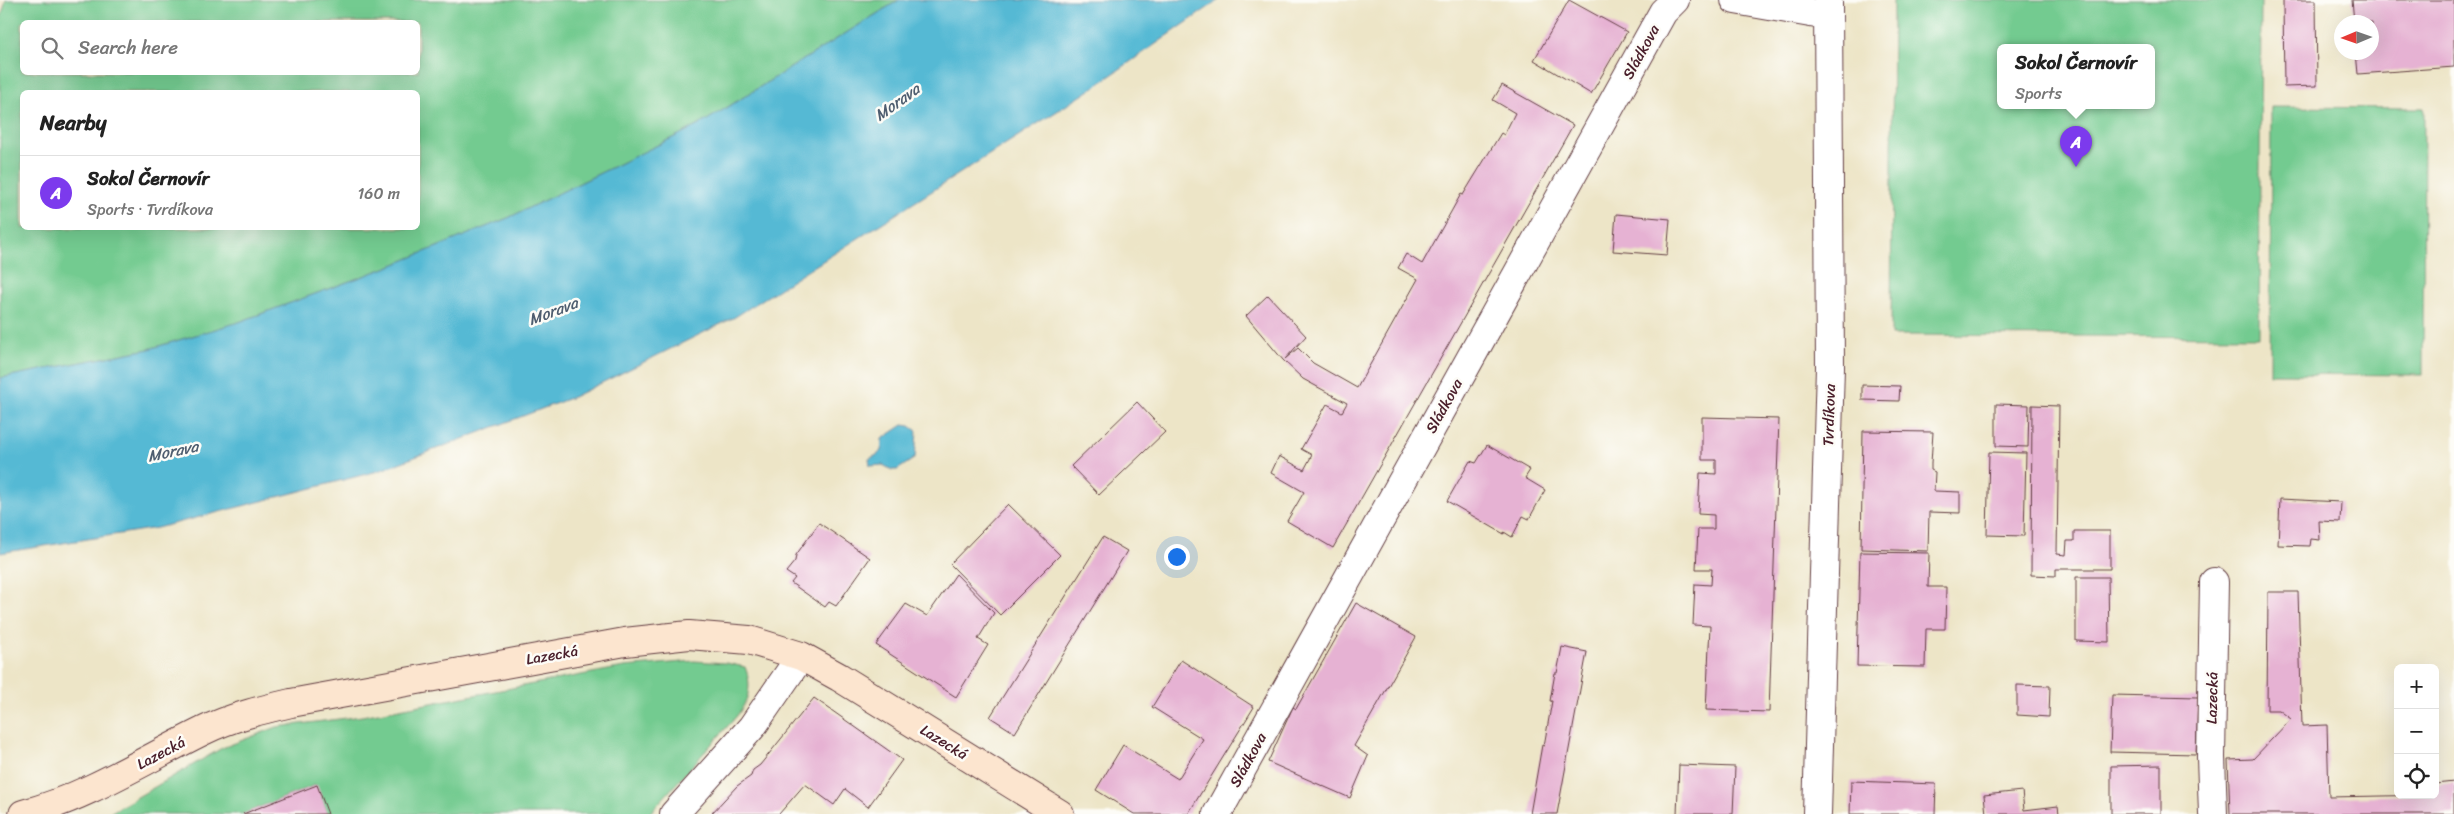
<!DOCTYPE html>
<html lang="en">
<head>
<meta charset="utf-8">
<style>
	:root { --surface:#fff; --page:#f2f2f2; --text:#222; --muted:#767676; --line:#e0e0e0; --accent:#7c3aed }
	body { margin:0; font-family:Sriracha,sans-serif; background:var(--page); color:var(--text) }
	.controls { position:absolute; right:15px; bottom:15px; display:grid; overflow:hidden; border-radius:8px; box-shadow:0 5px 20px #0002 }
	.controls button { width:45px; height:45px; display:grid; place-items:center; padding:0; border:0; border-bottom:1px solid var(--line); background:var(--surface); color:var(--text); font:25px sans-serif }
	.compass { position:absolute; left:2334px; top:15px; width:45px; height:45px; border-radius:50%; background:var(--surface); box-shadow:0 5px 20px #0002; rotate:268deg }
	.you { position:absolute; left:1176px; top:556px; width:18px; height:18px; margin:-12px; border:4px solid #fff; border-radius:50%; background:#1a73e8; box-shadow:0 0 0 8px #1a73e833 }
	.badge { display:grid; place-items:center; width:32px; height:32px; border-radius:50%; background:var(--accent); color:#fff; font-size:16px; font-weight:700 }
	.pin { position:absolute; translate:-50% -41px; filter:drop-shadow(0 1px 2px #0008) }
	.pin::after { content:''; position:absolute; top:26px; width:18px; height:15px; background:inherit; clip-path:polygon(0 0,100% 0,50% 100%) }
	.popup { position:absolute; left:1997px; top:44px; width:158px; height:65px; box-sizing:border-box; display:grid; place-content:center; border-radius:8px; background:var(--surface); filter:drop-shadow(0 1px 4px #0005); font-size:16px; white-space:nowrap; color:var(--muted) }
	.popup b { font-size:19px; color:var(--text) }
	.popup::after { content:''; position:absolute; left:50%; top:100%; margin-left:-10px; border:10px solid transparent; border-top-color:var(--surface) }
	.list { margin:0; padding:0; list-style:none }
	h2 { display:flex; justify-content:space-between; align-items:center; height:65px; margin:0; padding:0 20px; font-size:21px }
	h2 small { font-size:16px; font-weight:400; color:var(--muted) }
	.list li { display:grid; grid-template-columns:32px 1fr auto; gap:15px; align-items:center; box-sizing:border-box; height:75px; padding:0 20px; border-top:1px solid var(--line) }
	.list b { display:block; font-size:19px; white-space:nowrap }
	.list p { margin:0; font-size:16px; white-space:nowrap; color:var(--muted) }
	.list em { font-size:16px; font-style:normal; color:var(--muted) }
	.icon { flex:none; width:28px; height:28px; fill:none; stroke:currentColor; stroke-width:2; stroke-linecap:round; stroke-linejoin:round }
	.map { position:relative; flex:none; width:2454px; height:814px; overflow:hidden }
	.search { position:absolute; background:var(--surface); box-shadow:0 5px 20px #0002; left:20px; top:20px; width:400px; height:55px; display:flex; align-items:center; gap:12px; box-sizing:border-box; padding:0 18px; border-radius:8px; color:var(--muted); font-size:19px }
	.panel { position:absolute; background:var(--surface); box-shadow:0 5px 20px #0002; left:20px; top:90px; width:400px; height:140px; border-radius:8px }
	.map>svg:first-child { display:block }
	.green { fill:#73cb90; stroke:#5e755e; fill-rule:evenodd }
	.water { fill:#55b9d4; stroke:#506c80 }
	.building { fill:#e6b2d3 }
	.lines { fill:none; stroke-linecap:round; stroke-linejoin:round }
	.minor-casing { stroke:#623d42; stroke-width:30 }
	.secondary-casing { stroke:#623d42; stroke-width:30 }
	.minor { stroke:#fff; stroke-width:28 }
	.secondary { stroke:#fce5cf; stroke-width:28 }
	.labels { text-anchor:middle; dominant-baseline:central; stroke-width:5; stroke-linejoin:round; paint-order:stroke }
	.street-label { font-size:15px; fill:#4a1f2b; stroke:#fdfcf7 }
	.water-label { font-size:16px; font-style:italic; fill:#4e5d6f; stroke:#fdfcf7 }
</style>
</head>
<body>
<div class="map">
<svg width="2454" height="814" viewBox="0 0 2454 814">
	<rect width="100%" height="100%" fill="#fdfcf7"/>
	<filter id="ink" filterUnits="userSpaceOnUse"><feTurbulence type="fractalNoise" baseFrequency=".02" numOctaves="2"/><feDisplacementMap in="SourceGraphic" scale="10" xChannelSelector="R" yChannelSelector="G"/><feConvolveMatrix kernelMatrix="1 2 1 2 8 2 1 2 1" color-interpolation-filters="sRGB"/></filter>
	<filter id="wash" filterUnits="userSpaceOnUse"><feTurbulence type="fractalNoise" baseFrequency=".0096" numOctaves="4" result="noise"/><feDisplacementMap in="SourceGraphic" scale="20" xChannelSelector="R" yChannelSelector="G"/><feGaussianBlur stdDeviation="1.12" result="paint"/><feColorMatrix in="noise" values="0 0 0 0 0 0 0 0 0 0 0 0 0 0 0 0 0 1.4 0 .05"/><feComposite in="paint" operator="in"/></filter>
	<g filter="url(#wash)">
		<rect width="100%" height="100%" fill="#ede5c7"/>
		<!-- green -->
		<path class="green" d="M6 0H899L699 125 508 218 388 267 239 322 149 349 0 378V22ZM22 22H418V72H22ZM22 92H418V228H22Z
			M1893 0H2261L2259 337 1891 335ZM2001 48H2151V106H2001Z
			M2271 107 2424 108 2423 375 2270 374Z
			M694 661 726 663 745 667C753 687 748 701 736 717L649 814H328L316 785 243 814H108L222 748 277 727 362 716 624 667Z"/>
		<!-- water -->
		<path class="water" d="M899 0H1219L1084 94 735 317 573 397 378 471 157 528 0 553V378L149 349 239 322 388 267 508 218 699 125Z
			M903 425 910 426 917 431 915 458 897 470H892L883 465 870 466 869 459C881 453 882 453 882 439Z"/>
		<g id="blocks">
			<!-- building -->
			<path class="building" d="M1569 0 1627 32 1591 94 1534 60Z
				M2283 0H2316L2317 86 2284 87Z
				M2352 0H2454V67L2358 74 2356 52H2372V22H2354Z
				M1502 85 1573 125 1333 548 1287 521 1304 492 1271 473 1279 456 1304 470 1312 455 1301 449 1327 404 1342 412 1347 403 1303 379 1283 360 1246 316 1268 295 1306 336 1285 359 1298 348 1313 363 1357 388 1418 279 1398 268 1406 254 1422 264 1461 194 1463 195 1501 133 1504 135 1515 113 1493 100Z
				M1616 214 1670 219 1667 255 1613 251Z
				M1862 385 1900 386 1899 401 1862 400Z
				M1137 402 1165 432 1099 495 1071 466Z
				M1996 404 2029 405 2028 447 1996 446Z
				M2032 405 2059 406 2057 554 2066 555 2067 541H2074V531H2110V569H2056V576L2031 575Z
				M1702 417 1779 419 1769 712 1706 710 1710 626 1693 625 1695 584 1711 585 1712 569H1696L1698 529H1714V515L1698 514 1700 473 1716 474V460H1702Z
				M1863 431 1933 432 1931 463V470L1935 472 1934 491 1960 492V513L1929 512 1928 551 1861 549Z
				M1487 445 1530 470 1525 478 1545 490 1529 519 1523 516 1512 537 1504 532V534L1447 501 1470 461 1476 463Z
				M1989 452 2026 453 2024 536 1987 535Z
				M2280 499 2341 502 2340 522 2319 521 2320 540 2311 539 2310 546 2278 545Z
				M1008 504 1060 555 1000 615 950 564Z
				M819 523 870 558 836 606 829 602 825 607 791 583 795 578 786 572 795 561 796 555Z
				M1103 537 1127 551 1015 733 990 717Z
				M1860 552 1929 553 1928 587H1946L1945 629H1926L1925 667 1857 666Z
				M956 574 994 613 978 639 988 645 956 697 876 645 906 604 927 616Z
				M2076 577H2108L2109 642 2076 641Z
				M2268 592H2298L2302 726 2327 725 2329 797 2435 795V784L2454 782V814H2230L2228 760 2253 759 2291 719 2279 710H2267Z
				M1356 603 1416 637 1354 746 1368 756 1350 798 1268 762 1293 707 1296 709Z
				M1562 647 1587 652 1557 814H1530L1542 745 1544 746 1552 701H1550L1555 673H1557Z
				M1181 660 1254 707 1188 814H1134L1096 790 1123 745 1178 779 1203 739 1152 707Z
				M2017 685 2050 686 2049 717 2017 715Z
				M2112 695 2198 697 2196 754 2110 752Z
				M814 698 902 760 868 807 845 789 834 805 805 784 779 814H711L737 786 751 776 753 770 760 765Z
				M1679 765 1735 767 1733 814H1677Z
				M2161 765V814H2111V766Z
				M1851 781 1936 784 1935 814H1850Z
				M317 785 328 814H243Z
				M2022 791 2024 810 2058 806 2059 814H1986L1984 795Z"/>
		</g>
	</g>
	<g filter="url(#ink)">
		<use href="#blocks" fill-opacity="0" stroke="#623d42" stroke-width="1"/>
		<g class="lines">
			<!-- minor casing -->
			<g class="minor-casing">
				<path id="minor" d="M1735 0 1828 16
					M674 814 752 727 801 656
					M1217 814 1663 12 1675 0
					M1817 814 1830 367 1828 0
					M2213 814 2211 757 2214 582"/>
			</g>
			<!-- secondary casing -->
			<g class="secondary-casing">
				<path id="secondary" d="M23 814C87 797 144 760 203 731 231 717 261 710 291 703L625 642 689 635 749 640 801 656 839 677 1060 814"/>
			</g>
			<!-- minor -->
			<use href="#minor" class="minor"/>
			<!-- secondary -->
			<use href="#secondary" class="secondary"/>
		</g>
	</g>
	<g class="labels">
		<!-- street labels -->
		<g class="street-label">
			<text transform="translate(1641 52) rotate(-61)">Sládkova</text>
			<text transform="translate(1444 406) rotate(-61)">Sládkova</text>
			<text transform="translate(1829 415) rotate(-88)">Tvrdíkova</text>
			<text transform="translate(552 655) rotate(-10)">Lazecká</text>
			<text transform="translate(2212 698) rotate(-89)">Lazecká</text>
			<text transform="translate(944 742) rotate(32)">Lazecká</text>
			<text transform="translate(161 753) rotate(-28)">Lazecká</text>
			<text transform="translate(1248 760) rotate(-61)">Sládkova</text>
		</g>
		<!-- water labels -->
		<g class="water-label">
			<text transform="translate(897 102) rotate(-36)">Morava</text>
			<text transform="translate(553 311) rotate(-21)">Morava</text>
			<text transform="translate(173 451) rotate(-12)">Morava</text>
		</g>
	</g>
</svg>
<div class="controls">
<button>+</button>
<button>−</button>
<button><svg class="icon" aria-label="locate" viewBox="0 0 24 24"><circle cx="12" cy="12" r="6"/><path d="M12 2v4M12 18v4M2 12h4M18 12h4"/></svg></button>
</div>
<svg class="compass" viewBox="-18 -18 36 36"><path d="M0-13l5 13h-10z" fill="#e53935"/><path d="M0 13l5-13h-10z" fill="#767676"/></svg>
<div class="you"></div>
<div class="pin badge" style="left:2076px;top:167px">A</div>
<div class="popup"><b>Sokol Černovír</b>Sports</div>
<div class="search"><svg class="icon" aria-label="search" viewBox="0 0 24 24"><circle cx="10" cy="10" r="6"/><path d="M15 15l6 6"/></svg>Search here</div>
<section class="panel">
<h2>Nearby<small></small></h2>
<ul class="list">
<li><span class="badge">A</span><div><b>Sokol Černovír</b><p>Sports · Tvrdíkova</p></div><em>160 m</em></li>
</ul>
</section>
</div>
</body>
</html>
